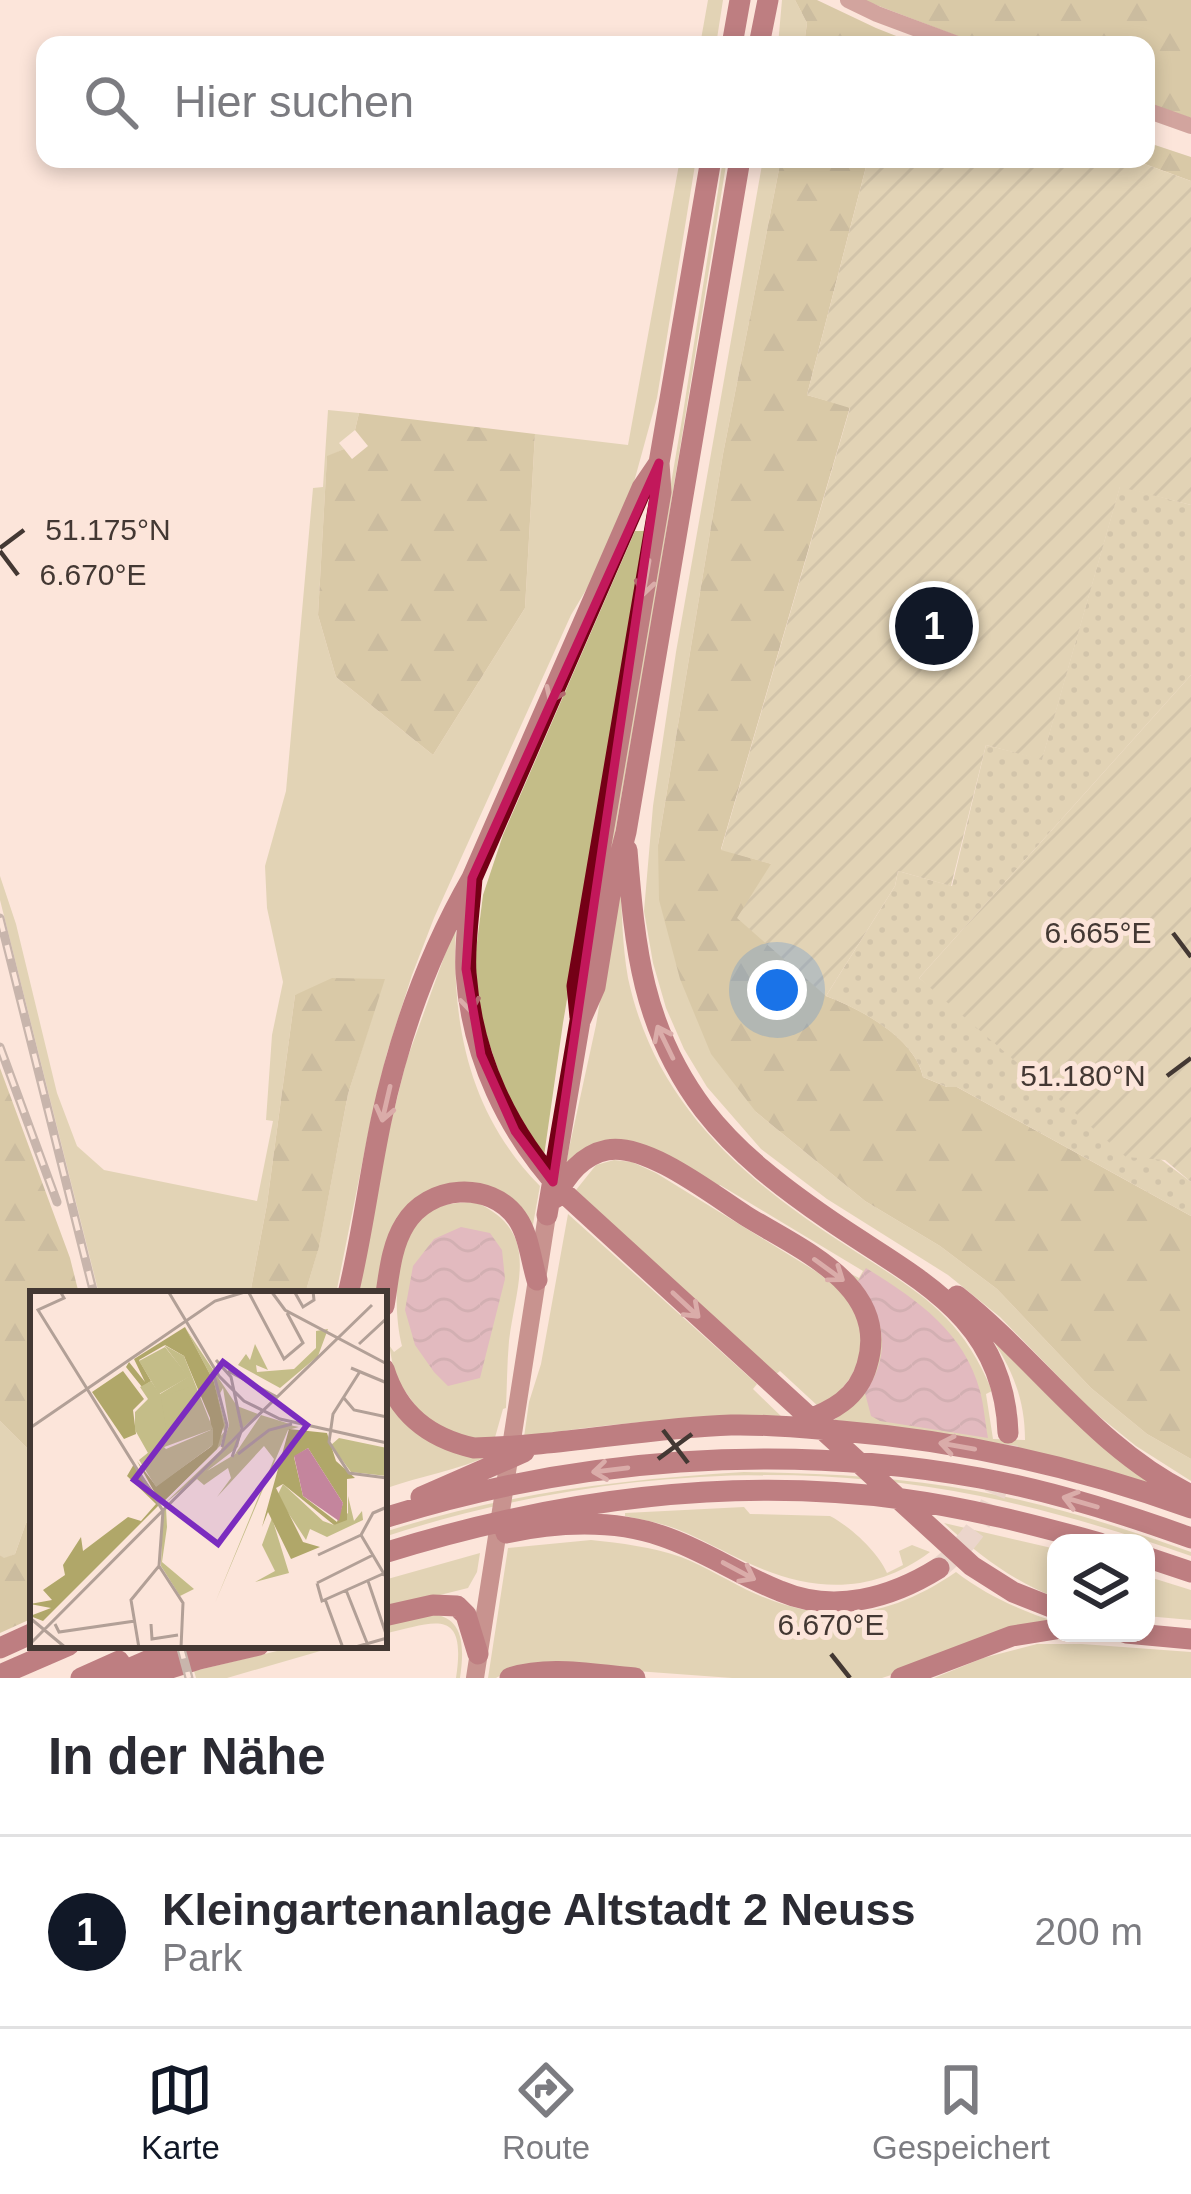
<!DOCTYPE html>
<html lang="de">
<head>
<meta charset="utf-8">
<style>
	:root { --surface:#fff; --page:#f2f2f3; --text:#2b2b33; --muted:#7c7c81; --line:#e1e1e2; --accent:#111827 }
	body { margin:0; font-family:Arial,sans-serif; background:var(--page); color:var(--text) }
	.controls { position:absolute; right:36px; bottom:36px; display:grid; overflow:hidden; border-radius:24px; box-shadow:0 6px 18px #0003 }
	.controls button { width:108px; height:108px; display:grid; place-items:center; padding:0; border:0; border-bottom:3px solid var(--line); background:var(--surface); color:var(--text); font:60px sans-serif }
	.you { position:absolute; left:777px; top:990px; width:42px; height:42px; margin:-30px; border:9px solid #fff; border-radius:50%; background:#1a73e8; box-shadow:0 0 0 18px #1a73e833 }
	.badge { display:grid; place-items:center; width:78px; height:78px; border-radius:50%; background:var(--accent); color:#fff; font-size:39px; font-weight:700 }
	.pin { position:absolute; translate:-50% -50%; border:6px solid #fff; box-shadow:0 3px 12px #0006 }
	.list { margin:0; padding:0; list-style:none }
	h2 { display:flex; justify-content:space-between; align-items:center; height:156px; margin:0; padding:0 48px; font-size:51px }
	h2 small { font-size:39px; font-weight:400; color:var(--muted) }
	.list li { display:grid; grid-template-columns:78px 1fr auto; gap:36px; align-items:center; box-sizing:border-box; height:192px; padding:0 48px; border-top:3px solid var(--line) }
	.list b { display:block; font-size:45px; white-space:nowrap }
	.list p { margin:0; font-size:39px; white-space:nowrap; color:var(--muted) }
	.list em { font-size:39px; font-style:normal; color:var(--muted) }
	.icon { flex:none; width:66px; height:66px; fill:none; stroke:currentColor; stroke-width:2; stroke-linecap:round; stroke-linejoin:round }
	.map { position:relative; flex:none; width:1191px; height:1678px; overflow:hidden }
	.search { position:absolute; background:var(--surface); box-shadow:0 6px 18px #0003; left:36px; right:36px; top:36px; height:132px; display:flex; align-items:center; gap:30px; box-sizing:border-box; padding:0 42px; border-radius:24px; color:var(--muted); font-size:45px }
	.sheet { height:348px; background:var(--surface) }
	nav { display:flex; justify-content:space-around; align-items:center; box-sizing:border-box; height:168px; border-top:3px solid var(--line); background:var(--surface); font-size:33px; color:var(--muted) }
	nav a { display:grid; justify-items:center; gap:6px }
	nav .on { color:var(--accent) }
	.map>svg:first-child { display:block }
	.grass { fill:#c4bd88 }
	.forest { fill:url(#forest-firs) }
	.park { fill:url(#park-dots) }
	.garden { fill:url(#garden-furrows) }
	.water { fill:url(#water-waves) }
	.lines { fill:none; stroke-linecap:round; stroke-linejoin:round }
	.highway-tunnel { stroke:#d7c2b9; stroke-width:21; stroke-dasharray:21 10; stroke-linecap:butt }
	.secondary { stroke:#a05655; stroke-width:16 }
	.primary { stroke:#893033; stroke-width:18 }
	.highway { stroke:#740016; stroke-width:21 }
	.rail-casing { stroke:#8b7b74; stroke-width:9 }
	.rail { stroke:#fce5da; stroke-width:4.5; stroke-dasharray:14; stroke-linecap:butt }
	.oneway { stroke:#b1676e }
	.marked { fill:none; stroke:#c2185b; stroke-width:9; stroke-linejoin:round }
	.ticks { fill:none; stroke:#433833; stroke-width:4.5 }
	.inset-road { fill:none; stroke:#b2a097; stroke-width:3 }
	.view { fill:#7b2cbf; fill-opacity:0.15; stroke:#7b2cbf; stroke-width:6 }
	.inset-edge { fill:none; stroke:#433833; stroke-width:6 }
	.ticks-label { font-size:30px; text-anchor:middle; fill:#433833; stroke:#fce5da; stroke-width:10; stroke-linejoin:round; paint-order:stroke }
</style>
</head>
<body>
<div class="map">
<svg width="1191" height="1678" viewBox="0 0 1191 1678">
	<defs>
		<pattern id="forest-firs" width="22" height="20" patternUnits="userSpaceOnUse" patternTransform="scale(3)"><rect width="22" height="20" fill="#b0a769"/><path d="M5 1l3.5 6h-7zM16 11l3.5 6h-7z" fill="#918957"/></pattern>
		<pattern id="park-dots" width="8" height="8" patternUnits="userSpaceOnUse" patternTransform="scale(3)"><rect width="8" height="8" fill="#c4bd88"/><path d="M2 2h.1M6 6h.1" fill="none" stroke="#a19b70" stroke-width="1.8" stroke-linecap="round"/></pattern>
		<pattern id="garden-furrows" width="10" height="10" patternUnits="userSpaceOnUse" patternTransform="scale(3)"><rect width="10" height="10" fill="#c4bd88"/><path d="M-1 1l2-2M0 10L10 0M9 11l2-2" fill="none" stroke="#a19b70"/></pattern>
		<pattern id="water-waves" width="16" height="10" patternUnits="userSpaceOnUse" patternTransform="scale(3)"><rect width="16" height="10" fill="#c4859d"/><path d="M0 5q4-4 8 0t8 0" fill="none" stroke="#a16e81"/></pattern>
	</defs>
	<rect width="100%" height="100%" fill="#fce5da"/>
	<!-- grass -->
	<path class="grass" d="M708 0H723L716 45H700Z
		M782 0H795L807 23 804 45H778Z
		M680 159H696L657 398 631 493 604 560 571 615 434 918 412 975 387 1053 371 1119 336 1294H305L319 1246 348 1094 384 979 295 995 267 1204 250 1294H99L0 900V876L16 924 57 1093 77 1146 104 1170 257 1201 273 1121 266 1120 272 1035 283 982 267 908 265 866 286 791 313 488 323 487 328 410 359 413 355 430 339 443 344 449 327 457 318 615 336 677 433 755 525 608 535 434 628 445Z
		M723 159H727L647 651 589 981 586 982 683 413Z
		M763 159H781L723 454 658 845 756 1112 865 1201 940 1246 997 1289 1091 1388 1147 1434 1191 1459V1481L1136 1446 1089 1408 1000 1317 948 1275 827 1199 761 1149 707 1087 684 1049 666 1008 653 963 644 911 653 806 676 652Z
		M635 531H646L563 1023 544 1156 511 1108 479 1013 475 958 483 895 503 835Z
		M620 877C622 911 622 945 628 978 655 1104 744 1180 847 1246 916 1291 959 1311 992 1391L986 1394 993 1439 1025 1440C1025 1402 1014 1373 994 1342L1167 1490 835 1424 834 1420 855 1403 879 1351 832 1264 859 1278 863 1271 720 1185 715 1189 632 1145 565 1167 596 1025Z
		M456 924C451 1022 468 1113 540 1186L532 1230 515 1208 427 1194 380 1294H358L387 1139 406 1062Z
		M614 1160 632 1162 656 1173 817 1272C825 1279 834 1284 840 1291 880 1333 861 1379 820 1408L780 1371 775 1375 576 1190 596 1165Z
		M475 1202C542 1231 516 1283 509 1341 507 1363 507 1386 506 1408L503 1409 494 1441 469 1439 427 1422 395 1377 389 1345 394 1352 402 1346C393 1312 393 1243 421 1217 436 1203 456 1203 475 1202Z
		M568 1214 757 1384 753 1389 783 1418C692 1416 613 1422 524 1437L529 1402 541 1364Z
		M384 1384 396 1407 493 1454C459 1470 420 1476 384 1489Z
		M0 1421 33 1454V1517L26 1523 15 1554 4 1559 0 1555Z
		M744 1472C822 1473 899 1477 976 1491 1049 1504 1121 1527 1191 1552V1556C1122 1532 1052 1511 980 1496 784 1456 573 1475 384 1537V1532C507 1493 615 1480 744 1472Z
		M744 1507 750 1514 830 1516C851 1527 878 1552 887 1573L903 1565 899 1551 912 1545 930 1552C871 1596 810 1592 746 1562 724 1552 702 1539 679 1530 662 1523 643 1520 625 1516V1513Z
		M944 1523 1056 1549V1598C1010 1579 980 1556 944 1523Z
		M591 1540C621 1543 652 1547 681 1557 707 1567 731 1583 756 1594 831 1627 890 1617 956 1572 986 1595 1019 1610 1056 1622L882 1678H732L540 1664 518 1666 496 1678H488L508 1548Z
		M480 1553 477 1572 468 1588 384 1609V1580Z
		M1146 1576 1191 1590V1620L1146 1616Z
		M430 1614C466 1616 464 1650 460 1678H456C467 1606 435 1622 384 1634V1625Z
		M1037 1644H1082L1191 1652V1678H934L983 1658Z
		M302 1645H341L227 1678H196L194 1671Z"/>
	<!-- forest -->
	<path class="forest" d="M795 0H817L876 28 919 45H804L807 23Z
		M863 0H1191V118L1146 103V45H981Z
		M1146 142 1191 157V181L1131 159H1146Z
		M781 159H868L807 395 850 407 721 849 772 864 826 996C861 1009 915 1038 923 1077L947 1087H957L1191 1216V1459L1147 1434 1091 1388 997 1289 940 1246 865 1201 756 1112 711 1054 680 979 659 900 658 845 723 454Z
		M359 413 535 434 525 608 433 755 336 677 318 615 327 456 344 449 352 459 368 446 355 430Z
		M332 978 385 979 348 1094 319 1247 305 1294H250L267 1204 295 995Z
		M0 1068 70 1258 79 1294H33V1454L0 1421Z
		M33 1517V1618L0 1633V1555L4 1558 15 1554 26 1523Z"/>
	<!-- park -->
	<path class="park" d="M1120 486 1191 505V675L919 978 1191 1182V1216L957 1087H947L923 1077C915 1038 860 1009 826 996L895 886 898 871 952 886 986 745 1042 759Z"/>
	<!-- garden -->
	<path class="garden" d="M868 159H1131L1191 181V505L1120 487 1042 760 986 745 951 886 898 871 895 886 826 996 737 918 771 864 721 850 850 408 807 395Z
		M1191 675V1182L1165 1160 1126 1157 919 978Z"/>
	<!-- water -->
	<path class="water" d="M461 1227 490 1233 502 1250 505 1279 480 1378 448 1386 434 1372 415 1345 405 1310 413 1266 434 1239Z
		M866 1268C916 1299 964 1331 980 1391 984 1406 985 1422 988 1438L880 1421 871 1416 865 1393C892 1354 885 1318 858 1281Z"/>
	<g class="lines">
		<!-- highway-tunnel -->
		<path class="highway-tunnel" d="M939 1568C980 1534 1002 1494 1008 1441"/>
		<!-- secondary -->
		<path class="secondary" d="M848 0 877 14 960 45
			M1146 110 1191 126"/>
		<!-- primary -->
		<path class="primary" d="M475 1678 547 1215"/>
		<!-- highway -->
		<path class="highway" d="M732 45 740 0
			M759 45 768 0
			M627 850C635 948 642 1028 704 1110 738 1154 783 1188 828 1219 913 1278 1004 1314 1008 1433
			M472 878C470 909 464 942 466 973 472 1056 507 1132 564 1193L972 1566 1013 1592 1056 1609
			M580 1017 577 986 661 492 659 463 711 159
			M555 1198C565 1177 582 1155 607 1150 646 1142 713 1195 746 1216 799 1249 891 1286 867 1365 858 1398 832 1411 802 1422
			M547 1215 580 1021 595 987 610 895 626 832 740 159
			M348 1294C362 1237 369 1178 381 1121 399 1036 429 953 472 878L642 488 659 463
			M957 1296C1038 1360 1096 1449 1191 1495
			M384 1306C389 1278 390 1248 405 1224 428 1185 490 1180 517 1218 529 1235 531 1261 537 1280
			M384 1369C398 1414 429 1438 474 1448 560 1446 645 1428 731 1425 768 1424 805 1428 841 1431 961 1441 1078 1467 1191 1508
			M421 1497 524 1452
			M384 1518C574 1458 784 1442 980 1478 1052 1491 1122 1513 1191 1538
			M506 1533C555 1522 614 1519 662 1536 704 1550 739 1575 780 1591 834 1614 891 1598 939 1568
			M384 1553C551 1501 728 1476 902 1499 969 1508 1035 1525 1100 1543
			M1146 1557 1191 1572
			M384 1616 433 1605 457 1606 466 1615 478 1654
			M1126 1633 1191 1639
			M0 1648 33 1633
			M0 1675 69 1645
			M81 1678 119 1661
			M108 1678 184 1645
			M139 1678 199 1659 259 1645
			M510 1678C549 1665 595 1675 635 1678
			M901 1678 1012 1636 1056 1629"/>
		<!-- rail casing -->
		<g class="rail-casing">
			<path id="rail" d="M0 918 94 1294
				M0 1047 57 1202
				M180 1645 189 1678"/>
		</g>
		<!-- rail -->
		<use href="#rail" class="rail"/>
	</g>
	<!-- one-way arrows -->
	<defs><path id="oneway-shaft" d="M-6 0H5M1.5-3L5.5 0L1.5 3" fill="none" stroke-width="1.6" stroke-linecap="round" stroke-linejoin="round" transform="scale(3)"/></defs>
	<g class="oneway">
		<use href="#oneway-shaft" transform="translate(646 578) rotate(100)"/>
		<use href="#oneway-shaft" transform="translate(557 686) rotate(114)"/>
		<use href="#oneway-shaft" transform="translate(469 995) rotate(83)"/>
		<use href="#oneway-shaft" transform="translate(665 1042) rotate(-116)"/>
		<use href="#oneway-shaft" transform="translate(386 1104) rotate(103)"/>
		<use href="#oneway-shaft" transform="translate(829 1270) rotate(36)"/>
		<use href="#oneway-shaft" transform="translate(686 1305) rotate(43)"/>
		<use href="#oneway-shaft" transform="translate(957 1446) rotate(-170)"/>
		<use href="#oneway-shaft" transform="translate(610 1470) rotate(173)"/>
		<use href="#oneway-shaft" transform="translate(1080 1502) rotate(-164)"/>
		<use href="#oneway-shaft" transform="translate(739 1571) rotate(28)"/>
	</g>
	<!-- marked area -->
	<path d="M0 0H1191V1678H0ZM659 463 553 1182 515 1131 481 1055 466 969 472 878Z" fill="#fce5da" fill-opacity=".55" fill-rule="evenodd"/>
	<path class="marked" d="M659 463 553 1182 515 1131 481 1055 466 969 472 878Z"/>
	<!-- ticks -->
	<path class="ticks" d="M0 548 24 530M0 551 18 575M1173 933 1191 957M1167 1076 1191 1058M663 1430 688 1463M658 1459 692 1434M831 1654 850 1678"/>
	<!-- overview -->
	<g transform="translate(30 1291)">
		<rect width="357" height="357" fill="#fce5da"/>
		<path d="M156 38 207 115 228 123 213 137 208 122 211 140 199 151 211 142 208 156 177 180 222 153 205 163 231 124 260 133 245 137 259 134 269 136 258 139 185 312 244 168 234 155 187 206 201 187 198 177 174 194 167 188 136 217 137 236 132 271 164 298 150 305 131 275 133 218 172 182 133 214 191 159 199 134 193 97 188 106 196 135 191 154 132 212 194 141 184 91ZM253 193 293 230 304 234 318 222V205L324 230 332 220 333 229 297 246 280 238 276 249 247 205ZM242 227 259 282 225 291 245 280 232 254Z" fill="#c4bd88"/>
		<path d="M155 36 184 91 194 134 187 158 132 212 128 206 130 213 13 330 0 325 21 317 0 313 22 309 13 299 35 284 33 274 51 246 53 260 98 226 111 230 126 213 97 185 104 173 126 204 107 170 126 195 182 155 180 127 154 65 135 54 109 69 121 90 112 96 96 76 99 71 115 91 104 68ZM93 80 114 108 103 119 106 143 94 148 62 101ZM259 138 297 142 306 170 325 187 317 188V229L304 234 253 193 246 197 273 251 290 256 261 268 238 221 232 236ZM278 157 313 212 307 231 273 205 264 166Z" fill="#b0a769" fill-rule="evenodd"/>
		<path d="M298 38 288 65 250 97 208 74 216 63 220 69 225 53 238 79 226 74 227 81 264 78 286 57V40ZM134 54 154 65 183 138 118 162 105 139V121L118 108 110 96 121 90 130 103 158 86ZM309 147 357 157V185L321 181 301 154Z" fill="#c4bd88"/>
		<path d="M135 56 159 86 129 103 109 70ZM163 95 175 135 137 142 131 106ZM183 138V154L126 196 109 169 130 152 136 158Z" fill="#c4bd88"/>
		<path d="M278 157 313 212 309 230 273 205 264 165Z" fill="#c4859d"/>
		<path class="inset-road" d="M30 0 34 7 8 19 133 220 129 275 101 309 109 357M138 0 189 85 214 110 250 128 357 152M218 0 254 68 273 52 257 22M241 0 255 19 357 73M264 0 273 16 284 9 283 0M329 53 357 27M186 69 201 86 212 138 202 166M321 77 357 92M198 80 247 106M329 82 303 123 299 151 319 182 357 187M184 84 197 134 192 156M313 106 324 119 357 126M0 137 185 10 218 0M214 138 342 14M208 163 239 139 262 133M331 244 357 288M331 244 343 222 357 216M288 264 331 244M129 275 153 312 151 357M338 290 357 346M287 292 292 310 357 281M287 292 343 264M316 299 339 357M295 308 313 357M0 327 36 357M25 333 29 341 105 330M121 333 122 348 148 344M0 353 214 138M42 357H82M322 357 357 347"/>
		<path class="view" d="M193 71 277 134 188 253 104 189Z"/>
		<rect width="357" height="357" class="inset-edge"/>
	</g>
	<g class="ticks-label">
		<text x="108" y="540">51.175°N</text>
		<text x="93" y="585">6.670°E</text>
		<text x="1098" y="943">6.665°E</text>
		<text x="1083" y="1086">51.180°N</text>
		<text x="831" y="1635">6.670°E</text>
	</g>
</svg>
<div class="controls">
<button><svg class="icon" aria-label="layers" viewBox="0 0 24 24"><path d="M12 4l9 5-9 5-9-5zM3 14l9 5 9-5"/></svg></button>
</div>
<div class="you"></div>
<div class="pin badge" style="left:934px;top:626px">1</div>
<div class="search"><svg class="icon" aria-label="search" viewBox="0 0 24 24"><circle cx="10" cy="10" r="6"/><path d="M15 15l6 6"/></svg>Hier suchen</div>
</div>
<section class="sheet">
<h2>In der Nähe<small></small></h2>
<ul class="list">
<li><span class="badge">1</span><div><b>Kleingartenanlage Altstadt 2 Neuss</b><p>Park</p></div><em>200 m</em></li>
</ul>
</section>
<nav>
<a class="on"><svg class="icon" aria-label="map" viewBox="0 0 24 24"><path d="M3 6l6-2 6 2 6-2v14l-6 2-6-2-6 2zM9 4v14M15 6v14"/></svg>Karte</a>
<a><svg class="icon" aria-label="directions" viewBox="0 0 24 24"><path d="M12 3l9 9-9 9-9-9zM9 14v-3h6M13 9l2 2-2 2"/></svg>Route</a>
<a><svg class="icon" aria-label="saved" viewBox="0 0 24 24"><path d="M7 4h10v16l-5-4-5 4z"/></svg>Gespeichert</a>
</nav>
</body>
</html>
